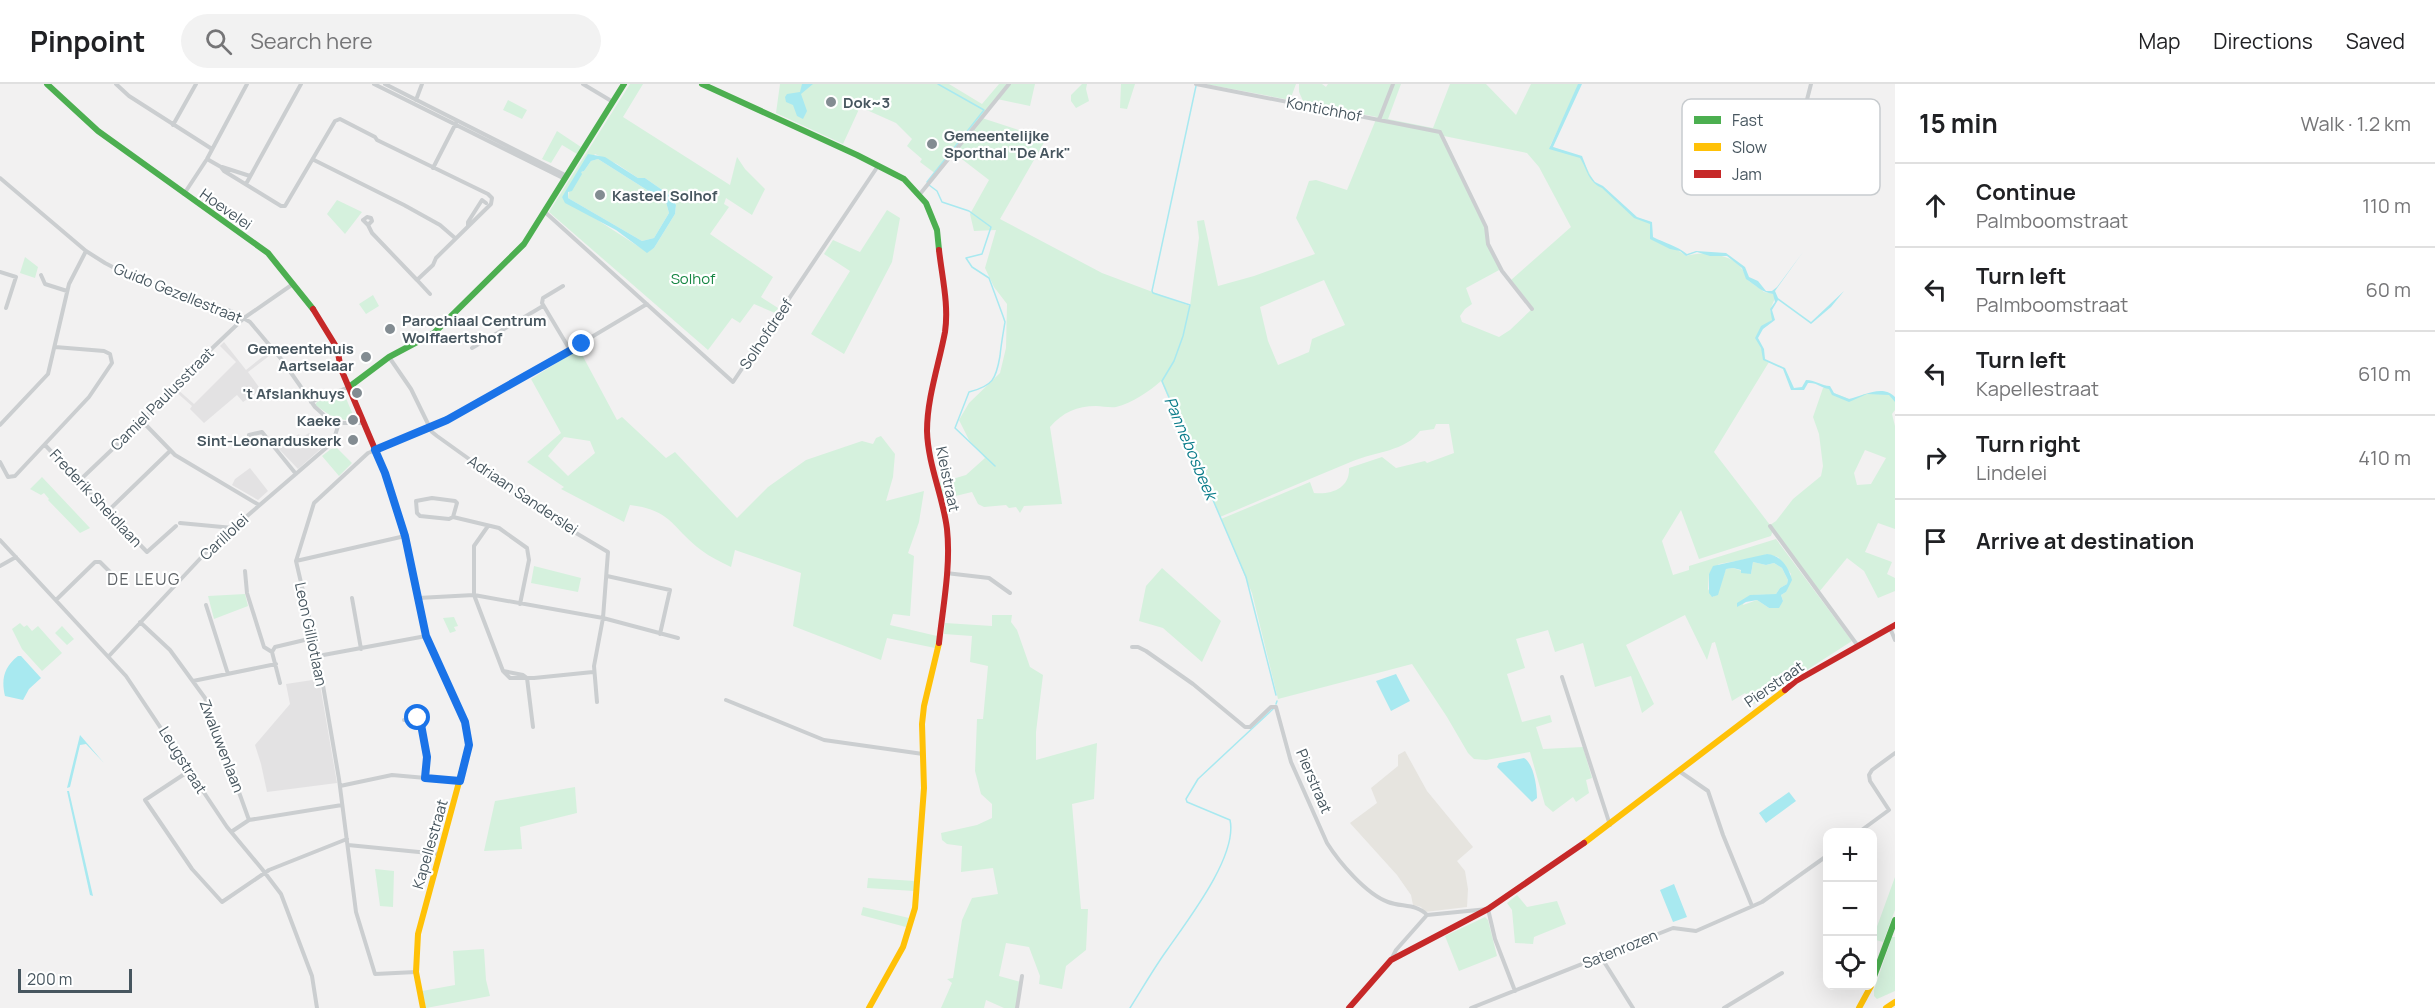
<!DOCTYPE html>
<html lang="en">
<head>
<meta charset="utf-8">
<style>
	:root { --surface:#fff; --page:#f2f2f2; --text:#202124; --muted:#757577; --line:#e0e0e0 }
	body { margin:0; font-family:Manrope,sans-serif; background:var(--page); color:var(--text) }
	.controls { position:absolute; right:18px; bottom:18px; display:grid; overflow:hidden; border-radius:12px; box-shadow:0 6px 24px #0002 }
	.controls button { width:54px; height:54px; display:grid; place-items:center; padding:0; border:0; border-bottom:2px solid var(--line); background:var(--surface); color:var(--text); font:30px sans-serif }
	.scale { position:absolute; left:18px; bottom:15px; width:114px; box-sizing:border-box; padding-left:6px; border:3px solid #47565f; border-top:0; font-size:16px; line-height:21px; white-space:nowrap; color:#47565f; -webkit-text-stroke:4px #fff; paint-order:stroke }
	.stop { position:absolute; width:18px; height:18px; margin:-14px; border:4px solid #1a73e8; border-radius:50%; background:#fff }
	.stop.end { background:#1a73e8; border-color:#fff; box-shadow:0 2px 6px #0008 }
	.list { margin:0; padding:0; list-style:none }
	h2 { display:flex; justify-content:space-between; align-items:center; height:78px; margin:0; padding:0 24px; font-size:26px }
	h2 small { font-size:20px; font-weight:400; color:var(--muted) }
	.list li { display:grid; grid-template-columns:39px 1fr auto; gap:18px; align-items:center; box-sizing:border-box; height:84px; padding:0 24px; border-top:2px solid var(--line) }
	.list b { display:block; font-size:22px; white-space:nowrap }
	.list p { margin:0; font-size:20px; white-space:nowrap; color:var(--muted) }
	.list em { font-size:20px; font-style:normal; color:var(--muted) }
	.icon { flex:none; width:33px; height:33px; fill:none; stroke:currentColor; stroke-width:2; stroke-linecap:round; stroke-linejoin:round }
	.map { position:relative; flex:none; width:1895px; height:924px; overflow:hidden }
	header { display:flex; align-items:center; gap:36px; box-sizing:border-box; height:84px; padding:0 30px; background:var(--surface); border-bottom:2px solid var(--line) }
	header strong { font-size:28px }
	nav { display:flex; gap:33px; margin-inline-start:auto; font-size:21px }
	.search { width:420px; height:54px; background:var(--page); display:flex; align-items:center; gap:15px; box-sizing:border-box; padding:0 21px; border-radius:33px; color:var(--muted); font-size:22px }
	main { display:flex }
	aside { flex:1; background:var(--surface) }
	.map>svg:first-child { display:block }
	.commercial { fill:#e6e4df }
	.education { fill:#e3e2e3 }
	.green { fill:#d5f1dd; fill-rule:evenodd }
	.water { fill:#a8e9f0; fill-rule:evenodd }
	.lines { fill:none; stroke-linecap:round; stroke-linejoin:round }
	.stream { stroke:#a8e9f0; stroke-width:1.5 }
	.street { stroke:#cbced0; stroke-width:4 }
	.fast { stroke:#4caf50; stroke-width:6 }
	.slow { stroke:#ffc107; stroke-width:6 }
	.jam { stroke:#c62828; stroke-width:6 }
	.route { stroke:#1a73e8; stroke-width:8 }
	.poi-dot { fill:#838c92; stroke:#fff; stroke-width:2 }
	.labels { text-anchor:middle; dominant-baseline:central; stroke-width:4.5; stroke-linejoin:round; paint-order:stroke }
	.poi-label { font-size:15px; font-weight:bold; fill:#47565f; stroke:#fff; text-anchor:start }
	.street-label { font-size:15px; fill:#47565f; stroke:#fff }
	.park-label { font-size:15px; fill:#148541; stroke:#fff }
	.water-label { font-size:16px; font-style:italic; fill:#0a7c8a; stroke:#fff }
	.neighbourhood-label { font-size:16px; letter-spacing:1.5px; fill:#5d6266; stroke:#fff }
	.key { fill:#fff; stroke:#c8cccf; stroke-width:1.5 }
	.key-label { font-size:16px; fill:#47565f }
</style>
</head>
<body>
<header>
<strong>Pinpoint</strong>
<div class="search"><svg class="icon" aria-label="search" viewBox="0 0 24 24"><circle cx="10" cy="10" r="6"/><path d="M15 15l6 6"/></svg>Search here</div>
<nav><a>Map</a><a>Directions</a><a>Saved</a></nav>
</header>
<main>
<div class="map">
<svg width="1895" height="924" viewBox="0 0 1895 924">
	<rect width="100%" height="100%" fill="#f2f1f1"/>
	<!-- commercial -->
	<path class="commercial" d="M1405 667 1427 707 1473 763 1457 777 1465 787 1468 805 1467 823 1425 828 1421 823 1413 821 1411 811 1397 791 1350 739 1377 719 1371 704 1398 682V671Z"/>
	<!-- education -->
	<path class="education" d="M224 258 246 286 271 266 273 269 248 288 261 306 243 318 237 311 204 339 190 325 192 322 175 307 177 305 194 320 236 278 220 262Z
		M309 349 323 363 298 385 278 364 299 350 301 354Z
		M250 384 268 407 258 416 232 401 235 395Z
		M319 595 337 699 267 708 261 680 255 661 290 620 286 600Z"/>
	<!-- green -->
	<path class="green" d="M630 0H643L623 33 730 101 737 73 745 85 765 105 752 131 726 114 724 120 729 123 710 150 773 193 761 213 778 224 775 229 754 220 740 239 732 234 708 266 549 128ZM595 70 617 80 638 94H645L671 112 676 121 675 130 654 164 647 168 562 113Z
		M780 0H949L982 20 999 0H1035L1030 22 997 15 982 34 1046 55 1000 135 1102 189 1190 222 1199 154 1197 137 1204 136 1218 202 1254 192 1315 170 1296 134 1309 97 1316 96 1347 106 1377 33 1304 19 1299 8V0H1322L1326 3 1328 0H1401L1388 35 1433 44 1450 0H1486L1516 31 1531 0H1580L1550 62 1581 73 1594 98 1602 103 1636 134 1651 139 1650 153C1661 159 1679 165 1686 172 1703 167 1731 169 1742 185 1745 189 1745 193 1749 197 1754 201 1759 203 1764 208L1773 210 1775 214 1770 226 1773 235 1765 241 1757 253C1761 261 1762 270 1767 278H1769L1714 368 1770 441 1776 437 1793 415 1821 392 1823 382 1819 350 1813 333 1823 304 1829 303 1831 308 1852 316 1864 310 1890 309 1895 316V326L1892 330 1895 342V445L1878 439 1865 468 1892 478 1887 490 1895 494V507L1878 514 1864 487 1847 474 1819 508 1773 446 1771 452 1699 475 1681 426 1662 457 1673 491 1689 486V482L1776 455 1852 557 1754 620 1745 609 1732 617 1715 558 1712 559 1707 576 1685 531 1626 561 1654 620 1642 629 1631 592 1595 603 1583 559 1555 568 1548 546 1516 555 1525 584 1507 590 1522 638 1550 631 1552 638 1536 643 1543 665 1583 663 1592 694 1586 696 1589 709 1576 718 1573 713 1553 728 1545 721 1530 668 1486 676 1474 675 1468 669 1447 633 1412 580 1278 615 1252 509 1221 435 1310 398 1314 409C1332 411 1350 404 1349 384L1382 373 1396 384 1425 377 1427 379 1454 369 1449 340H1436L1434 345 1420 347C1406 367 1375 368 1353 377 1309 395 1265 414 1220 433L1161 297C1150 307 1132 319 1116 323 1110 324 1102 322 1096 322 1077 322 1063 328 1050 343L1062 420 1024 422 1020 429 1016 423 1009 424 1006 421 984 423 978 420 972 408 943 415 939 399 966 391 985 374 969 356 959 336 969 319 1000 289 1006 264 1007 220 994 203 985 184 996 146 974 147 970 130 989 96 954 69 936 90 920 78 922 75 907 62 912 55 896 39 860 23 843 60 776 29ZM1444 52 1527 69 1539 83 1571 143 1511 196 1533 224 1510 246 1499 253 1462 238 1460 232 1465 225 1472 220 1466 204 1501 185 1487 156 1486 143ZM1324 196 1345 241 1312 255 1309 268 1278 281 1268 257 1260 223ZM1865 366 1886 374 1871 400 1857 401 1854 389ZM1767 470 1778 473 1791 490 1786 508 1781 511 1783 517 1769 524 1757 516 1743 521C1747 506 1764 513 1776 510L1780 504 1787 500 1788 496 1782 484 1774 479 1766 481 1753 478 1751 490 1733 484 1726 485 1717 509 1713 513 1708 505 1709 490 1719 480 1759 473Z
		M1082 0H1087L1086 5 1089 17 1076 24 1071 17V11Z
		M1121 0H1135L1127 25 1120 24Z
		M1205 0H1296L1290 16Z
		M508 16 527 26 522 35 503 26Z
		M557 47 581 63 577 70 562 61 551 79 542 75Z
		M598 75 666 118 669 129 654 154 642 157 568 114 569 107 581 88 584 87 591 77Z
		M337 116 362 128 345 150 327 130Z
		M887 126 900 134 892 178 844 270 811 250 850 187 824 170 833 156 860 168Z
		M25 173 38 183 35 194 20 189Z
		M373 211 379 222 366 230 359 220Z
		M579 265 617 336 622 333 666 374 675 368 737 434 768 403 806 376 862 357 873 360 876 354 881 352 895 370 893 393 886 417 924 407 919 438 908 469 914 472 910 532 893 530 890 541 937 552 935 564 887 554 881 576 793 542 801 489 735 466 731 483C721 478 710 473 701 466 672 444 672 426 630 421L624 438 561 405 564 403 527 378 561 349 531 295ZM564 353 590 357 595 369 568 392 548 372Z
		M343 307 353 331 352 337 334 334 315 321 317 318Z
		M337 364 352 379 339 392 322 372 331 365Z
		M42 393 90 444 80 449 48 416 49 415 44 409 41 411 30 405Z
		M534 482 581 494 578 508 531 499Z
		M1162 484 1221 537 1202 578 1163 544 1139 537 1146 502Z
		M245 510 248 522 214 535 208 512Z
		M992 531H1012L1011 538 1017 546 1030 583 1043 591 1036 648V676L1097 659 1094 715 1072 720 1081 825H1088L1086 866 1066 882 1062 905 1039 900 1040 892 1029 863 1006 859 999 892 1021 898 1017 924H1004L986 916 984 924H941L952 899 947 895 953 894 962 836 972 814 998 810 993 784 961 788 962 762 947 760 942 756 941 749 977 741 992 734V720L981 710 975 687 977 635H983L988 582 970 578 972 552 944 550 945 539 992 542Z
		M454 533 458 542 454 543 456 547 450 549 443 534Z
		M20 539 24 543 27 541 32 547 38 542 62 569 42 587 22 565 12 545Z
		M62 542 74 555 67 561 55 549Z
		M575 703 577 729 520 743 522 765 484 767 495 717Z
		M375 785 394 787 393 823 380 822Z
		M1895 793V826L1883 858 1876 856 1875 848Z
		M868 794 915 797 914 807 867 804Z
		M1517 811 1527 823 1557 817 1566 840 1534 853 1533 860 1515 859 1512 826 1507 819Z
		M863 823 909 834 906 843 861 831Z
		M1485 833 1488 836 1497 872 1459 887 1445 852Z
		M1892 853H1895V907L1877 915 1874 912V906Z
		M484 865 486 896 490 912 426 924 422 907 455 901 453 867Z"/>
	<!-- water -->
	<path class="water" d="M802 0H813L801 10 807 27 803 35 797 32 793 21 786 18 785 13 787 10 800 8Z
		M1578 0H1582L1553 63 1582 72 1589 90 1595 98 1603 102 1637 133 1652 138 1653 153C1665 159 1677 162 1687 170L1696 167 1726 169 1745 183 1749 193 1758 197 1766 207H1772L1777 203 1803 168 1775 207 1778 214 1811 238 1844 207 1831 223 1811 240 1778 216 1772 226 1775 236 1763 245 1758 254 1764 265 1765 275 1785 284 1794 304 1802 303 1806 296C1816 296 1821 302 1830 302L1834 309 1849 315C1864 312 1882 300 1895 313V318L1889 311 1867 310 1849 318 1832 311 1829 305C1821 304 1817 298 1808 299L1804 306H1791L1783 285 1763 276 1761 264 1755 254 1761 242 1772 236 1770 225 1775 218 1773 210C1763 209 1755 201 1746 195L1742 184 1727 172H1710L1697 168 1686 172 1680 167 1670 165 1650 155V140L1634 134 1602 104C1588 98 1587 85 1580 74L1549 65Z
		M588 70 605 73 638 94H645L671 112 676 121 675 130 654 164 647 169 616 146 565 119 562 113ZM598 75 666 118 669 129 654 154 642 157 568 114V108L572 107 582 90 581 88 584 87 591 77Z
		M1767 470C1781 471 1789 484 1792 496L1786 508 1781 511 1783 517 1779 524H1769L1757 516 1746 518 1737 523V519L1750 511 1776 510 1780 504 1787 500 1788 496 1782 484 1774 479 1766 481 1753 478 1751 490 1741 489V486L1733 484 1726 485 1718 511 1712 513 1709 509V490L1713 482Z
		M18 572H21L41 594 29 605 23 616 5 612C1 595 4 583 18 572Z
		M1396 590 1410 617 1391 627 1376 597Z
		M80 651 104 679 86 660 80 661 70 703 67 704Z
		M1524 674C1534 680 1537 703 1537 714L1532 718 1497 683 1499 679Z
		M67 707H69L93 812 90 811Z
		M1789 708 1796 717 1766 739 1759 729Z
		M1674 800 1687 833 1673 838 1660 806Z"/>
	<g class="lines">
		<!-- stream -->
		<path class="stream" d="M1196 2 1152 207 1153 209 1190 221 1183 252 1174 277 1162 297 1246 493 1276 611
			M927 98 984 26 938 0
			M929 101 937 107 942 118 969 127 991 143 982 170 966 174 972 183 989 194 1003 232 1005 238C1003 250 1001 261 1000 272 996 295 993 302 969 308L955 344 995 382
			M1276 620 1277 617
			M1130 924C1142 905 1154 884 1167 866 1187 837 1238 772 1230 736L1187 718 1186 715 1198 695 1273 625"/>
		<!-- street -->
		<path class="street" d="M116 0 129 12 212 65
			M374 0 565 95
			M385 0 567 92
			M583 0 613 18
			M1196 0 1440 48 1486 143 1488 160 1502 187 1532 225
			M1811 0 1790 82 1792 92 1812 104
			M416 16 422 0
			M1379 36 1393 0
			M173 41 196 0
			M207 75 221 83 224 87 281 122H285L335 37 340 35 375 53 377 56 488 110 492 114 491 120 436 174 433 181 417 196 430 210
			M314 76 404 121 440 141 455 154
			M222 83 250 92
			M433 84 456 39
			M0 94 86 167 105 179 124 189 233 228 250 238 282 276 315 323 325 332 339 339H364
			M246 100 301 0
			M184 110 207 75 247 0
			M920 110 1009 0
			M546 129 733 298 878 82
			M368 141 363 136 367 133 371 134 372 137 368 141 372 149 417 196
			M468 142V138L482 116 486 119
			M0 188 16 193 6 224
			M41 191 45 200 67 207
			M563 202 543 214 542 219 570 266
			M472 264 543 222
			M389 273 411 305 432 348 437 352 554 436 608 468 603 534 594 582 597 618
			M311 318 349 303
			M142 337 175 371 259 421
			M0 341 48 290 69 200 86 167
			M249 351 262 348 296 390
			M45 361 147 468 176 442
			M0 378 8 393 15 392 89 313 112 279 110 270 104 267 55 263
			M80 396 142 337 185 290 244 234 293 200
			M108 427 170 367
			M453 433 457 419 455 417 432 414 416 417 417 429 420 432 449 435 453 433 499 444 527 464 529 476 520 520
			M180 439 233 444
			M488 442 474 462V511L503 587
			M1770 442 1858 562
			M0 456 126 592 227 743 262 785 281 810 312 892 317 924
			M296 477 405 452
			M0 482 16 473
			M245 487 247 509 264 563 272 568 280 599
			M946 489 989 494 1010 509
			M607 492 670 506 660 550
			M352 514 361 565
			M418 514 474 511 603 534 678 554
			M56 516 95 478H100L113 491
			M206 521 228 590
			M140 538 170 566 205 614 249 736
			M1890 544 1895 556
			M1132 563H1138L1146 567 1193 600 1245 643H1250L1271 623H1276L1291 678 1327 759C1339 778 1366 810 1388 818 1401 823 1418 820 1427 831
			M272 568 275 563 313 554
			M109 572 211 463 333 358 339 339
			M318 572 426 552
			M1562 593 1610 741
			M527 594 523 591 503 587 510 594H534L593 588
			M527 594 533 643
			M193 597 276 580
			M726 616 824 656 923 670
			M404 636 420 635 427 673 425 694
			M189 687 145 716 192 785 222 818 269 786 347 755
			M1679 687 1708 707 1723 751 1752 822
			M340 702 392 691 460 697
			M231 748 249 736 342 721
			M1859 748 1889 726 1870 697 1869 691 1872 686 1895 669
			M348 761 439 770
			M1601 873 1633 924
			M1392 874 1396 866 1427 831 1488 825 1495 855 1515 907
			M416 888 375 890 356 828 339 695 318 572 296 477 314 419 368 369 430 345 484 317 647 220
			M1017 924 1022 892
			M1471 924 1673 844 1696 847 1762 818 1828 771
			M1724 924 1782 889"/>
		<!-- fast -->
		<path class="fast" d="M47 0 98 47 268 169 313 225
			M702 0 857 71 904 95 926 119 937 146 939 166
			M349 303 389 273 434 249 524 160 624 0
			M1872 898 1895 836"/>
		<!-- slow -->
		<path class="slow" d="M1584 759 1785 606
			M423 924 416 888 418 850 469 661 465 638 455 616
			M869 924 903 863 915 824 924 704 922 640 924 622 939 559
			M1859 924 1871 902
			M1886 924 1895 918"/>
		<!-- jam -->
		<path class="jam" d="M313 225 337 264 341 285 385 389 405 452 426 552 455 616
			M939 559C943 522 951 482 947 445 943 412 928 381 927 347 927 314 939 280 945 248 949 221 942 193 939 166
			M1785 606 1796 597 1895 541
			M1349 924 1391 876 1488 825 1584 759"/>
	</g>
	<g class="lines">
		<!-- route -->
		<path class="route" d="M418 634 420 635 427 673 425 694 460 697 469 661 465 638 426 552 405 452 385 389 375 366 447 336 582 260"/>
	</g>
	<!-- markers -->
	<g class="poi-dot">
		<circle cx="831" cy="18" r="6"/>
		<circle cx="932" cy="60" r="6"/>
		<circle cx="600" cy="111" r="6"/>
		<circle cx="390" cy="245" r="6"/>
		<circle cx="366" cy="273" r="6"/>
		<circle cx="357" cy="309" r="6"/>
		<circle cx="353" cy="336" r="6"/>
		<circle cx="353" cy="356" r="6"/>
	</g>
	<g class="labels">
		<!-- poi labels -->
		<g class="poi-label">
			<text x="843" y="18">Dok~3</text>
			<text x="944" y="51">Gemeentelijke<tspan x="944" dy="17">Sporthal "De Ark"</tspan></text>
			<text x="612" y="111">Kasteel Solhof</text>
			<text x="402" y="236">Parochiaal Centrum<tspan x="402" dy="17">Wolffaertshof</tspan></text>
			<text x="354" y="264" text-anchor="end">Gemeentehuis<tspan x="354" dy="17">Aartselaar</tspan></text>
			<text x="345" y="309" text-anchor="end">'t Afslankhuys</text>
			<text x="341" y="336" text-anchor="end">Kaeke</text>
			<text x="341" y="356" text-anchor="end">Sint-Leonarduskerk</text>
		</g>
		<!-- street labels -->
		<g class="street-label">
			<text transform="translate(1324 25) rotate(11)">Kontichhof</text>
			<text transform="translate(226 125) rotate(35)">Hoevelei</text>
			<text transform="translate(178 209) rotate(22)">Guido Gezellestraat</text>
			<text transform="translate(766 250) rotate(-56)">Solhofdreef</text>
			<text transform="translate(162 315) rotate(-45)">Camiel Paulusstraat</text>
			<text transform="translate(948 395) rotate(78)">Kleistraat</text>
			<text transform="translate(523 411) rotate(34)">Adriaan Sanderslei</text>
			<text transform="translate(96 414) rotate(47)">Frederik Sheidlaan</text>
			<text transform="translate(224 453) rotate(-43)">Carillolei</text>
			<text transform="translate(311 550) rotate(78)">Leon Gilliotlaan</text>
			<text transform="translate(1774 600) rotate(-35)">Pierstraat</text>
			<text transform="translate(222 662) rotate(69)">Zwaluwenlaan</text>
			<text transform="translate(183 676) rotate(58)">Leugstraat</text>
			<text transform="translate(1314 697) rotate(67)">Pierstraat</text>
			<text transform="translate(430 760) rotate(-74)">Kapellestraat</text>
			<text transform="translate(1620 865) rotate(-22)">Satenrozen</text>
		</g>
		<!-- park labels -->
		<g class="park-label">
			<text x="693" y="194">Solhof</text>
		</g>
		<!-- water labels -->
		<g class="water-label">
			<text transform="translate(1191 364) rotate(67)">Pannebosbeek</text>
		</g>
		<!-- neighbourhood labels -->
		<g class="neighbourhood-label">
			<text x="144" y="495">DE LEUG</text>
		</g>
	</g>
	<!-- legend -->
	<rect x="1682" y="15" width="198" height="96" rx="9" class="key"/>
	<rect x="1694" y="32" width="27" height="8" fill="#4caf50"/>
	<rect x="1694" y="59" width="27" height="8" fill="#ffc107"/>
	<rect x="1694" y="86" width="27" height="8" fill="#c62828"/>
	<g class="key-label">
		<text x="1732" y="42">Fast</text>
		<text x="1732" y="69">Slow</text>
		<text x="1732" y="96">Jam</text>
	</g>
</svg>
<div class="controls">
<button>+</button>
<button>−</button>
<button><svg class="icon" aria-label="locate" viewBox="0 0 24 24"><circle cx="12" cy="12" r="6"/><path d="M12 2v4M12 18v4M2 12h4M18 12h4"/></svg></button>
</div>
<div class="scale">200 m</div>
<div class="stop" style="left:418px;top:634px"></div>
<div class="stop end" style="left:582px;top:260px"></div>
</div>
<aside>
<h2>15 min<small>Walk · 1.2 km</small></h2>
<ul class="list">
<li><svg class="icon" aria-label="ahead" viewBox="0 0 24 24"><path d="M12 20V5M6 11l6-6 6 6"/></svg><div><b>Continue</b><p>Palmboomstraat</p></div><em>110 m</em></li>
<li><svg class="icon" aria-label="left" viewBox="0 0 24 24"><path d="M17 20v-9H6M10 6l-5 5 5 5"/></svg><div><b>Turn left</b><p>Palmboomstraat</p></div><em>60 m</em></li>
<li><svg class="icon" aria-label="left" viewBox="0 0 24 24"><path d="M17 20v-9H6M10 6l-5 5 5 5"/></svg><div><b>Turn left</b><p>Kapellestraat</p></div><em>610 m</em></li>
<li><svg class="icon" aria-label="right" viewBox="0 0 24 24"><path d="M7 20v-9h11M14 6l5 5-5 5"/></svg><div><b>Turn right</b><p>Lindelei</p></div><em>410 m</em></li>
<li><svg class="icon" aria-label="arrive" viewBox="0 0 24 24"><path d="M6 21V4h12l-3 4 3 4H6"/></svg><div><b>Arrive at destination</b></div></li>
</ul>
</aside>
</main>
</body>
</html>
